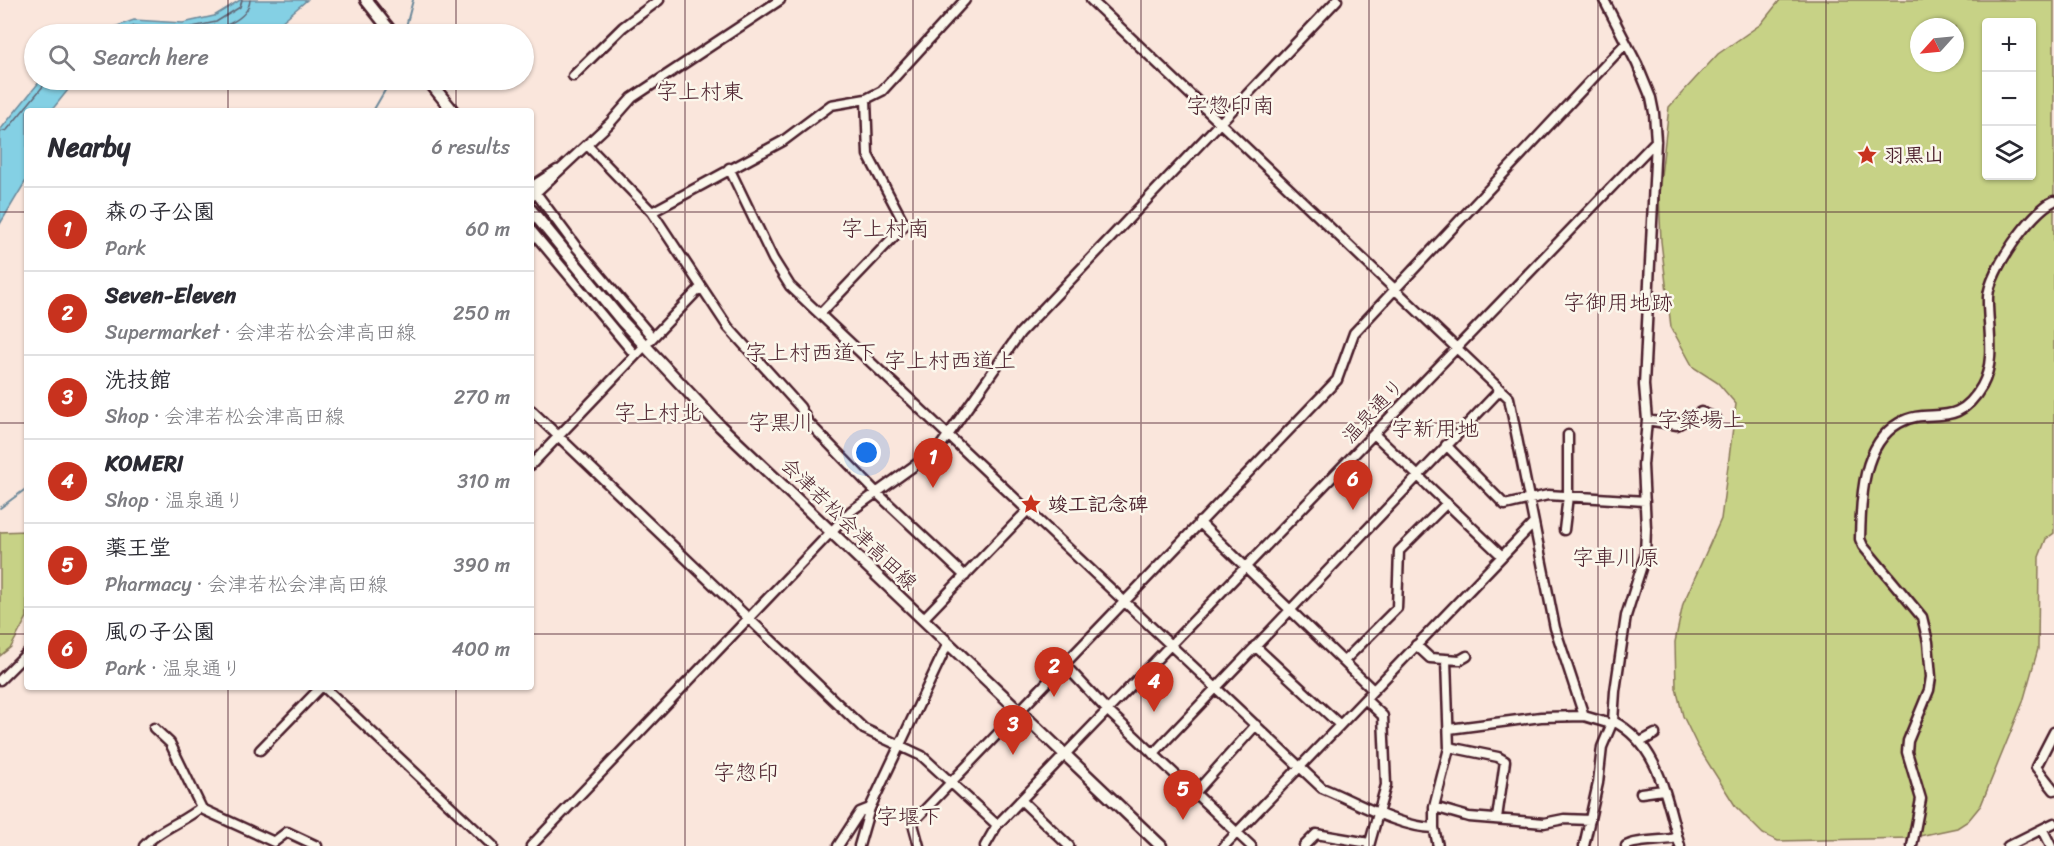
<!DOCTYPE html>
<html lang="en">
<head>
<meta charset="utf-8">
<style>
	:root { --surface:#fff; --page:#f7f7f7; --text:#2b2b33; --muted:#7c7c81; --line:#e1e1e2; --accent:#c8321e }
	body { margin:0; font-family:Sriracha,"Klee One",sans-serif; background:var(--page); color:var(--text) }
	.controls { position:absolute; right:18px; top:18px; display:grid; overflow:hidden; border-radius:6px; box-shadow:0 2px 4px #0004 }
	.controls button { width:54px; height:54px; display:grid; place-items:center; padding:0; border:0; border-bottom:2px solid var(--line); background:var(--surface); color:var(--text); font:30px sans-serif }
	.compass { position:absolute; left:1910px; top:18px; width:54px; height:54px; border-radius:50%; background:var(--surface); box-shadow:0 2px 4px #0004; rotate:243deg }
	.you { position:absolute; left:867px; top:453px; width:21px; height:21px; margin:-15px; border:4px solid #fff; border-radius:50%; background:#1a73e8; box-shadow:0 0 0 9px #1a73e833 }
	.badge { display:grid; place-items:center; width:39px; height:39px; border-radius:50%; background:var(--accent); color:#fff; font-size:20px; font-weight:700 }
	.pin { position:absolute; translate:-50% -50px; filter:drop-shadow(0 2px 3px #0008) }
	.pin::after { content:''; position:absolute; top:32px; width:21px; height:18px; background:inherit; clip-path:polygon(0 0,100% 0,50% 100%) }
	.list { margin:0; padding:0; list-style:none }
	h2 { display:flex; justify-content:space-between; align-items:center; height:78px; margin:0; padding:0 24px; font-size:26px }
	h2 small { font-size:20px; font-weight:400; color:var(--muted) }
	.list li { display:grid; grid-template-columns:39px 1fr auto; gap:18px; align-items:center; box-sizing:border-box; height:84px; padding:0 24px; border-top:2px solid var(--line) }
	.list b { display:block; font-size:22px; white-space:nowrap }
	.list p { margin:0; font-size:20px; white-space:nowrap; color:var(--muted) }
	.list em { font-size:20px; font-style:normal; color:var(--muted) }
	.icon { flex:none; width:33px; height:33px; fill:none; stroke:currentColor; stroke-width:2; stroke-linecap:round; stroke-linejoin:round }
	.map { position:relative; flex:none; width:2054px; height:846px; overflow:hidden }
	.search { position:absolute; background:var(--surface); box-shadow:0 2px 4px #0004; left:24px; top:24px; width:510px; height:66px; display:flex; align-items:center; gap:15px; box-sizing:border-box; padding:0 21px; border-radius:33px; color:var(--muted); font-size:22px }
	.panel { position:absolute; background:var(--surface); box-shadow:0 2px 4px #0004; left:24px; top:108px; width:510px; height:582px; border-radius:6px }
	.map>svg:first-child { display:block }
	.green { fill:#c7d286; stroke:#887858; stroke-width:1.5; fill-rule:evenodd }
	.water { fill:#84d0e4; stroke:#6d899a; stroke-width:1.5 }
	.lines { fill:none; stroke-linecap:round; stroke-linejoin:round }
	.shore { stroke:#616675; stroke-width:1.5 }
	.stream { stroke:#6d899a; stroke-width:2 }
	.minor-casing { stroke:#4a1f2b; stroke-width:13 }
	.major-casing { stroke:#4a1f2b; stroke-width:15 }
	.minor { stroke:#fbf7ec; stroke-width:8 }
	.major { stroke:#fbf7ec; stroke-width:10 }
	.grid { fill:none; stroke:#4a1f2b; stroke-width:1.5; stroke-opacity:0.55 }
	.labels { text-anchor:middle; dominant-baseline:central; stroke-width:5; stroke-linejoin:round; paint-order:stroke }
	.poi-label { font-size:20px; font-weight:bold; fill:#4a1f2b; stroke:#fbf7ec; text-anchor:start }
	.street-label { font-size:20px; fill:#4a1f2b; stroke:#fbf7ec }
	.quarter-label { font-size:22px; fill:#4a1f2b; stroke:#fbf7ec }
</style>
</head>
<body>
<div class="map">
<svg width="2054" height="846" viewBox="0 0 2054 846">
	<rect width="100%" height="100%" fill="#fae6dc"/>
	<filter id="ink" filterUnits="userSpaceOnUse"><feTurbulence type="fractalNoise" baseFrequency=".0167" numOctaves="2"/><feDisplacementMap in="SourceGraphic" scale="12" xChannelSelector="R" yChannelSelector="G"/><feConvolveMatrix kernelMatrix="1 2 1 2 8 2 1 2 1" color-interpolation-filters="sRGB"/></filter>
	<g filter="url(#ink)">
		<!-- green -->
		<path class="green" d="M1780 0H2054V533L2046 539 2039 557 2038 649 2023 702 1981 805 1968 821 1957 828 1910 838 1778 841 1763 834 1736 807 1698 747 1683 716 1676 688 1675 642 1683 604 1721 519 1736 404 1718 383 1693 367 1671 327 1661 241 1659 193 1669 107 1718 54 1761 24ZM1986 22H2032V176H1986ZM1919 27H1955V63H1919Z
			M27 531V617L11 647 0 656V532Z"/>
		<!-- water -->
		<path class="water" d="M240 0H307L267 34H95L134 20 183 23 214 16Z
			M41 80H76L51 111H27V179L0 224V130Z"/>
		<g class="lines">
			<!-- shore -->
			<path class="shore" d="M109 34 135 26 183 29 216 22 240 7 242 0
				M193 34C211 30 248 24 250 0
				M0 132 7 130 44 85 45 80"/>
			<!-- stream -->
			<path class="stream" d="M404 34 413 0
				M373 111 391 80
				M0 508 27 488"/>
			<!-- minor casing -->
			<g class="minor-casing">
				<path id="minor" d="M1091 0 1509 398 1555 628 1584 716
					M573 76 623 27 659 0
					M587 145 652 212
					M729 168 773 259 790 286 1322 788C1357 802 1398 827 1434 828V807L1469 817 1544 823 1564 819 1590 820
					M531 187 557 170
					M536 193 577 248 652 337
					M531 197 610 123 632 98 780 0
					M531 230 635 355
					M820 314 905 225 868 155 866 99
					M531 410 864 729 922 756 997 825
					M1647 420 1677 425 1701 412 1716 418
					M1374 434 1501 555
					M1446 445 1505 505 1548 495 1645 501
					M531 465 700 288
					M1199 522 1373 690
					M1564 530 1568 496V435
					M965 576 876 492 808 422 800 407 728 327 652 212 783 141 831 105 866 99 882 91 965 0
					M923 619 1028 510
					M1416 645 1430 658 1460 660 1467 656
					M1255 646 1340 725
					M1344 661 1397 608 1399 551 1447 503
					M1064 664 1108 711 1251 846
					M0 680 27 653
					M324 687 493 846
					M1365 699 1383 716 1386 785 1369 846
					M1613 721C1660 745 1666 799 1680 846
					M154 728 170 743 202 809 274 842 287 832 317 846
					M1449 729 1541 717 1584 716 1611 724
					M2054 732 2036 767 2054 790
					M1642 741 1655 734
					M1449 747 1498 757 1505 761 1497 818
					M260 750 321 687
					M1153 754 1500 390
					M1195 793 1256 725
					M1641 793 1663 790
					M1021 800 1069 846
					M1434 807 1449 748 1446 660
					M1434 828 1438 846
					M2043 830 2051 846
					M144 846C159 829 184 822 201 807
					M531 846 851 511 939 448 1020 333 1337 0
					M838 846 860 812 870 808
					M859 846 870 808 948 643
					M919 846 913 824 915 820 1337 380 1354 333 1626 43
					M985 846 997 825 1656 141
					M1224 846 1534 523
					M1304 846 1316 834 1369 843
					M1584 846 1598 783 1602 747 1613 721 1615 691 1626 616 1645 556 1646 528 1643 465 1647 420 1644 385 1656 141 1654 113 1651 98 1637 64 1604 0
					M1626 846C1635 840 1664 841 1678 838
					M1912 846 1921 799 1907 752 1908 741 1929 690 1931 677 1928 642 1922 617 1863 546 1860 539C1861 501 1861 445 1899 423 1929 405 1956 432 1982 386 1997 359 1987 326 1988 297 1989 272 2031 211 2054 201
					M2008 846 2054 823"/>
			</g>
			<!-- major casing -->
			<g class="major-casing">
				<path id="major" d="M366 0 393 34
					M428 80 453 111
					M531 210 622 321 720 426 1161 846"/>
			</g>
			<!-- minor -->
			<use href="#minor" class="minor"/>
			<!-- major -->
			<use href="#major" class="major"/>
		</g>
	</g>
	<!-- grid -->
	<path class="grid" d="M228 0V34M456 0V34M685 0V846M913 0V846M1141 0V846M1369 0V846M1598 0V846M1826 0V846M228 80V111M456 80V111M0 212H27M531 212H2054M0 423H27M531 423H2054M0 634H27M531 634H2054M228 687V846M456 687V846"/>
	<!-- icons -->
	<defs>
		<g id="sight-bare" transform="scale(1.62)"><path d="M0-6L1.8-2.2L6-1.7L2.9 1.2L3.7 5.4L0 3.3L-3.7 5.4L-2.9 1.2L-6-1.7L-1.8-2.2Z" fill="#c8321e" stroke="#fbf7ec" stroke-width="2.5" paint-order="stroke"/></g>
	</defs>
	<g fill-rule="evenodd">
		<use href="#sight-bare" x="1867" y="155"/>
		<use href="#sight-bare" x="1031" y="504"/>
	</g>
	<g class="labels">
		<!-- poi labels -->
		<g class="poi-label">
			<text x="1884" y="155">羽黒山</text>
			<text x="1048" y="504">竣工記念碑</text>
		</g>
		<!-- street labels -->
		<g class="street-label">
			<text transform="translate(1373 411) rotate(-47)">温泉通り</text>
			<text transform="translate(849 524) rotate(44)">会津若松会津高田線</text>
		</g>
		<!-- quarter labels -->
		<g class="quarter-label">
			<text x="700" y="91">字上村東</text>
			<text x="1230" y="105">字惣印南</text>
			<text x="885" y="228">字上村南</text>
			<text x="1618" y="302">字御用地跡</text>
			<text x="811" y="352">字上村西道下</text>
			<text x="950" y="360">字上村西道上</text>
			<text x="658" y="412">字上村北</text>
			<text x="1701" y="419">字簗場上</text>
			<text x="781" y="422">字黒川</text>
			<text x="1435" y="428">字新用地</text>
			<text x="1616" y="557">字車川原</text>
			<text x="746" y="772">字惣印</text>
			<text x="909" y="816">字堰下</text>
		</g>
	</g>
</svg>
<div class="controls">
<button>+</button>
<button>−</button>
<button><svg class="icon" aria-label="layers" viewBox="0 0 24 24"><path d="M12 4l9 5-9 5-9-5zM3 14l9 5 9-5"/></svg></button>
</div>
<svg class="compass" viewBox="-18 -18 36 36"><path d="M0-13l5 13h-10z" fill="#e53935"/><path d="M0 13l5-13h-10z" fill="#7c7c81"/></svg>
<div class="you"></div>
<div class="pin badge" style="left:933px;top:488px">1</div>
<div class="pin badge" style="left:1054px;top:697px">2</div>
<div class="pin badge" style="left:1013px;top:755px">3</div>
<div class="pin badge" style="left:1154px;top:712px">4</div>
<div class="pin badge" style="left:1183px;top:820px">5</div>
<div class="pin badge" style="left:1353px;top:510px">6</div>
<div class="search"><svg class="icon" aria-label="search" viewBox="0 0 24 24"><circle cx="10" cy="10" r="6"/><path d="M15 15l6 6"/></svg>Search here</div>
<section class="panel">
<h2>Nearby<small>6 results</small></h2>
<ul class="list">
<li><span class="badge">1</span><div><b>森の子公園</b><p>Park</p></div><em>60 m</em></li>
<li><span class="badge">2</span><div><b>Seven-Eleven</b><p>Supermarket · 会津若松会津高田線</p></div><em>250 m</em></li>
<li><span class="badge">3</span><div><b>洗技館</b><p>Shop · 会津若松会津高田線</p></div><em>270 m</em></li>
<li><span class="badge">4</span><div><b>KOMERI</b><p>Shop · 温泉通り</p></div><em>310 m</em></li>
<li><span class="badge">5</span><div><b>薬王堂</b><p>Pharmacy · 会津若松会津高田線</p></div><em>390 m</em></li>
<li><span class="badge">6</span><div><b>風の子公園</b><p>Park · 温泉通り</p></div><em>400 m</em></li>
</ul>
</section>
</div>
</body>
</html>
